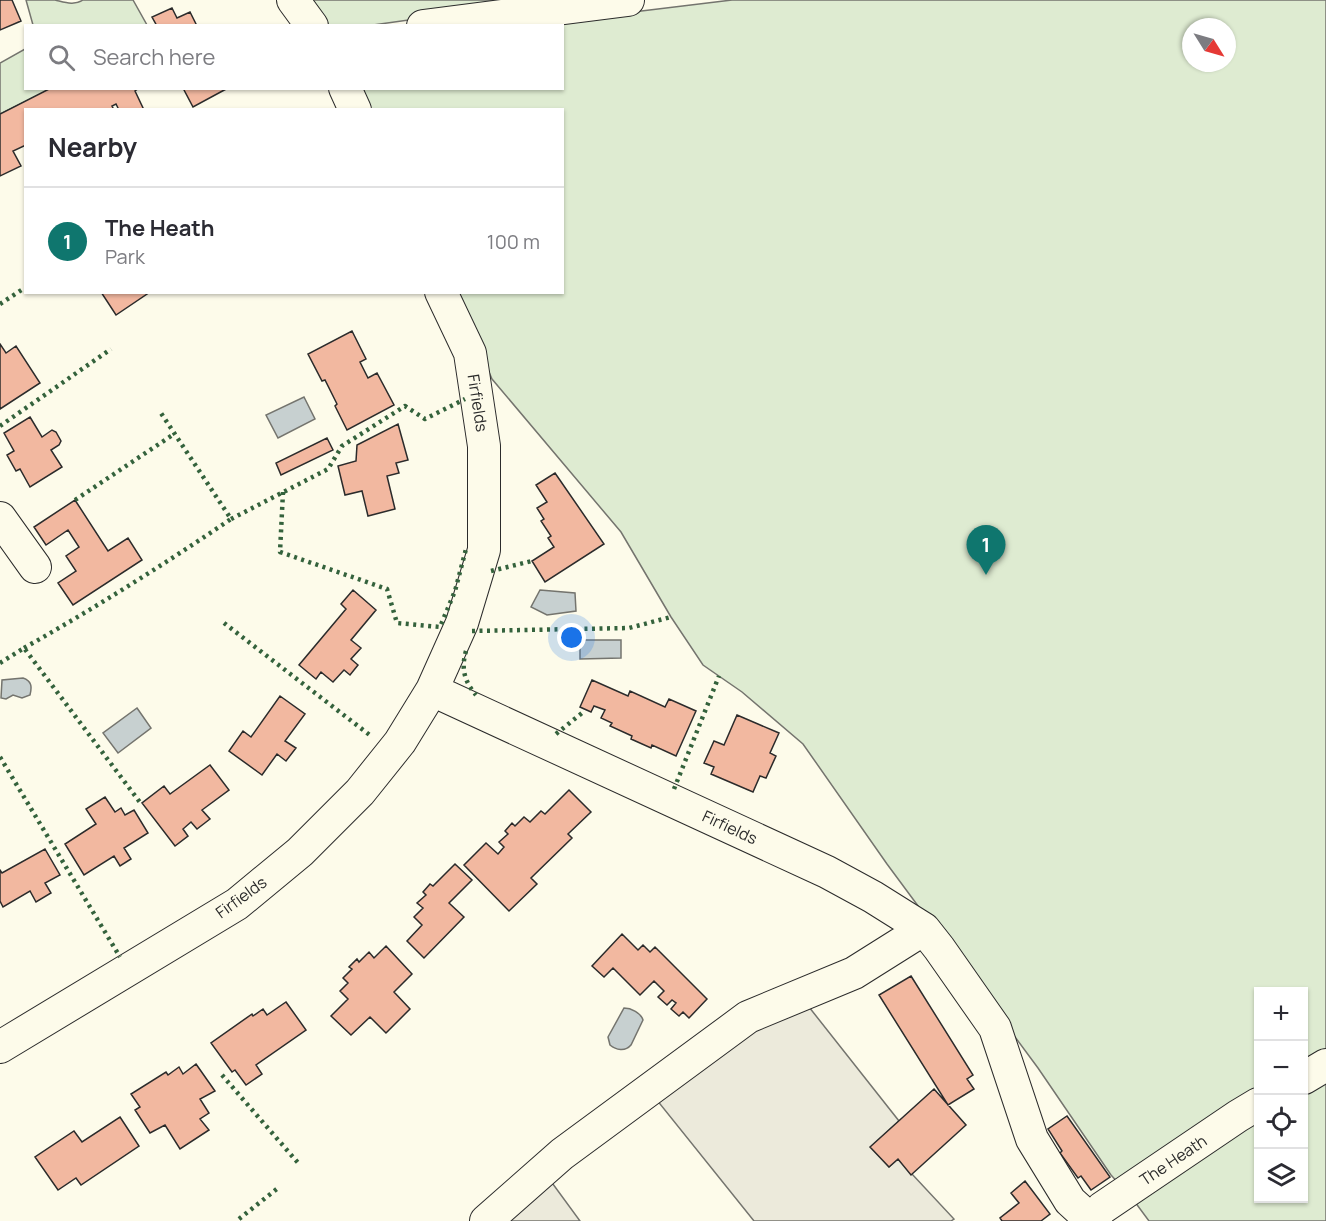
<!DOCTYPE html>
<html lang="en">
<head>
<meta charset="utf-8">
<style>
	:root { --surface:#fff; --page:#f7f7f7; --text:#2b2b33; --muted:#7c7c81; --line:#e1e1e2; --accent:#0f766e }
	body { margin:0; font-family:Manrope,sans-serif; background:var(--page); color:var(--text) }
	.controls { position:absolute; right:18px; bottom:18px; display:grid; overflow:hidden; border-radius:0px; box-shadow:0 2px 4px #0004 }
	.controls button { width:54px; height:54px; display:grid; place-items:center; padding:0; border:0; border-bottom:2px solid var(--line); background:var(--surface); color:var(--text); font:30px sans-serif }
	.compass { position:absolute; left:1182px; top:18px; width:54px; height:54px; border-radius:50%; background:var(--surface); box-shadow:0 2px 4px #0004; rotate:127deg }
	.you { position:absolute; left:572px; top:638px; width:21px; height:21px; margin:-15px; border:4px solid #fff; border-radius:50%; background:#1a73e8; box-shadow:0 0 0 9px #1a73e833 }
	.badge { display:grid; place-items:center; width:39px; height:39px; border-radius:50%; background:var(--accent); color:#fff; font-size:20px; font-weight:700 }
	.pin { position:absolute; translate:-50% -50px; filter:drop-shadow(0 2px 3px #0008) }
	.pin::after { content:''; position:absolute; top:32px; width:21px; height:18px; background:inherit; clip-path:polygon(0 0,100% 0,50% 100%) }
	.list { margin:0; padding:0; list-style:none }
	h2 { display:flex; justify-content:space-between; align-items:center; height:78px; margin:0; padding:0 24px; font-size:26px }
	h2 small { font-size:20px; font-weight:400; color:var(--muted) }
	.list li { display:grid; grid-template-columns:39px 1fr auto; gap:18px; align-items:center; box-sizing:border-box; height:108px; padding:0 24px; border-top:2px solid var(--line) }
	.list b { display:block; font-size:22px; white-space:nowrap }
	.list p { margin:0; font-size:20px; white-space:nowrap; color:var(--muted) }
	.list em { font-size:20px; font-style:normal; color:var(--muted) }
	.icon { flex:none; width:33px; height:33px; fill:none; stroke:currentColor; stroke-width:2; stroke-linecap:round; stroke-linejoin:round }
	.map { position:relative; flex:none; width:1326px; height:1221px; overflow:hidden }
	.search { position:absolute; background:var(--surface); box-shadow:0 2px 4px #0004; left:24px; top:24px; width:540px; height:66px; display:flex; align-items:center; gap:15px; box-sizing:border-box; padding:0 21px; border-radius:0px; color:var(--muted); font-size:22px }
	.panel { position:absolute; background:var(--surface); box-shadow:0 2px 4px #0004; left:24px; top:108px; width:540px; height:186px; border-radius:0px }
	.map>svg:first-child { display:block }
	.green { fill:#deebd1; stroke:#74746e; stroke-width:1.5; fill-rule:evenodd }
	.parking { fill:#eceadb; stroke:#74746e; stroke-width:1.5 }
	.water { fill:#c7d0d0; stroke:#74746e; stroke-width:1.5 }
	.building { fill:#f2b8a0; stroke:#2b2b2b; stroke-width:1.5 }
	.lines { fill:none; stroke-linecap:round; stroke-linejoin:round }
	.minor-casing { stroke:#2b2b2b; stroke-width:34 }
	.minor { stroke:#fdfbea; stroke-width:32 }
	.hedge { stroke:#34623c; stroke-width:4.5; stroke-dasharray:3 4.5; stroke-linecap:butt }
	.labels { text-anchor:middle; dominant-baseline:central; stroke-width:4.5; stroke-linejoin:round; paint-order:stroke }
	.street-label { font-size:16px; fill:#2b2b2b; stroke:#fdfbea }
</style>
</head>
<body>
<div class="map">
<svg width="1326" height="1221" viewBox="0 0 1326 1221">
	<rect width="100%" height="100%" fill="#fdfbea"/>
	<!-- green -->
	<path class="green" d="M26 0C35 0 46 0 55 0 64 2 74 6 83 0H133L147 25H33Z
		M301 0H551L366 26 318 25Z
		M732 0H1326V1221H1149L1132 1198 1111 1175 1038 1068 887 864 803 744 742 692 703 665 671 617 621 532 492 379 455 293 562 292V110L370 109 360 89 562 88V26L526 25ZM1191 27H1227V63H1191ZM1258 992H1304V1198H1258Z
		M25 49 26 88 51 89 0 114V63Z"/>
	<!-- parking -->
	<path class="parking" d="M794 988 899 1121 871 1147 889 1167 898 1159 954 1219 951 1221H754L652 1094Z
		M539 1165 580 1221H471Z"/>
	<!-- water -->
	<path class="water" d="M304 397 315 419 278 438 266 415Z
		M540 590 575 593 576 611 547 615 531 607Z
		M580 640H621V658L580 659Z
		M23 678C32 681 32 687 30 695L22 698 13 695 6 699 1 698 2 680Z
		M137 708 151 728 118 753 103 733Z
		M624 1008C631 1008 641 1013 643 1020L631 1045C625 1052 616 1050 610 1045L608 1037Z"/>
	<!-- building -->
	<path class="building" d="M0 0H12L21 21 0 30Z
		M172 8 177 18 190 12 197 26H157L152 17Z
		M51 88H139L135 91 144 110H119L116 104 112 106 114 110H26V145L13 151 21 166 0 176V114Z
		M183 88H228L193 107Z
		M101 292H150L116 315Z
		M352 331 366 359 360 362 368 378 377 373 394 405 347 430 335 406 337 404 325 380 322 381 308 354Z
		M0 344 6 353 16 346 40 383 0 409Z
		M30 417 42 437 52 430 56 432 61 441 59 445 51 450 62 467 30 487 20 469 16 471 7 455 14 451 4 433Z
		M398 424 408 460 396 463 399 473 387 476 395 509 368 516 362 491 345 495 338 466 356 461 357 445Z
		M327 438 333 450 281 475 276 463Z
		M555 473 604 544 545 582 532 561 554 547 548 538 551 536 541 521 544 519 537 508 547 502 536 485Z
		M75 500 108 551 128 538 142 560 73 605 58 583 76 571 66 556 79 547 68 530 46 545 34 527Z
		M353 590 376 610 351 640 361 648 351 659 358 665 350 675 344 670 333 682 321 672 316 679 299 665 346 609 341 604Z
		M592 680 628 696 630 691 665 707 669 699 696 711 676 756 652 745 651 748 631 739 632 736 610 726 612 723 601 718 605 710 594 706 591 712 580 707Z
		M280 696 305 714 285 741 296 748 286 761 277 754 262 775 229 751 243 731 251 737Z
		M737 715 779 733 770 753 776 756 766 778 760 776 753 792 711 774 714 767 704 763 714 741 724 745Z
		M210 765 229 790 202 810 210 819 197 829 191 822 183 829 188 836 175 846 142 803 164 786 170 794Z
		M569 790 591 812 568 834 572 838 531 878 537 884 509 911 464 865 486 843 498 854 504 847 499 842 508 834 505 831 512 823 515 826 524 817 530 822 541 811 545 814Z
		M105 797 115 812 121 808 125 815 134 810 148 833 124 848 131 859 120 866 114 856 84 875 65 844 96 824 86 809Z
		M45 849 60 875 45 883 51 893 36 902 30 891 3 907 0 901V870L2 873Z
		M455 864 472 880 449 903 464 917 424 958 407 941 422 925 414 917 423 908 417 903 426 895 423 892 430 884 433 886Z
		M622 934 638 950 643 945 650 952 655 947 707 999 689 1018 683 1012 679 1016 671 1009 676 1003 672 1000 667 1005 658 997 664 991 654 981 640 995 613 968 604 977 592 966Z
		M386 946 412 974 394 992 410 1009 386 1033 370 1017 351 1035 331 1016 348 999 340 991 348 983 343 978 352 969 349 967 357 959 359 962 369 952 374 958Z
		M911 976 973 1075 967 1079 974 1089 948 1105 879 995Z
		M286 1002 306 1030 256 1065 262 1074 246 1085 235 1070 232 1072 211 1043 252 1014 253 1016 263 1009 267 1015Z
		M196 1064 215 1091 200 1099 209 1113 200 1119 209 1130 180 1149 165 1125 150 1133 135 1110 140 1107 131 1094 166 1072 168 1075 179 1067 183 1074Z
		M934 1089 966 1125 911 1175 898 1159 889 1167 870 1147Z
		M1067 1116 1110 1177 1091 1190 1081 1176 1078 1178 1060 1153 1062 1151 1048 1129Z
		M120 1117 139 1146 81 1185 76 1178 58 1190 35 1157 74 1131 82 1142Z
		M1025 1181 1050 1214 1041 1221H1002L1000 1218 1019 1203 1011 1193Z"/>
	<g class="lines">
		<!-- minor casing -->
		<g class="minor-casing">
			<path id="minor" d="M293 0 312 26
				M423 26 628 0
				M345 88 355 110
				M0 518 35 567
				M432 690 827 872 873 897 924 929 939 948 995 1028 1032 1139 1070 1201 1091 1220
				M0 1047 237 904 300 852 360 792 400 742 432 690 462 623 484 550V446L470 353 441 292
				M1304 1078 1326 1065
				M486 1221 562 1154 748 1017 854 973 924 929
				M1090 1221 1102 1208 1238 1116 1258 1104"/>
		</g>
		<!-- minor -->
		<use href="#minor" class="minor"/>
		<!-- hedge -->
		<path class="hedge" d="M0 304 26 287
			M0 426 111 349
			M283 492 280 552 387 589 397 623 440 627 455 591 466 549
			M75 500 174 434
			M231 519 328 469 342 446 405 406 425 419 465 399
			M491 571 532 561
			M224 623 371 736
			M472 631 629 628 671 617
			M24 648C95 608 163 565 231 519L159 410
			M466 651C461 668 464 681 476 695
			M0 663 24 648 142 805
			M556 734 582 713
			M0 757 120 957
			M674 789 719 676
			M222 1075 299 1164
			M239 1219 278 1188"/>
	</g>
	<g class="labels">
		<!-- street labels -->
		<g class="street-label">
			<text transform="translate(478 403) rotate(81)">Firfields</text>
			<text transform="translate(730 827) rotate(25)">Firfields</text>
			<text transform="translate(241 897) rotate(-36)">Firfields</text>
			<text transform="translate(1173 1160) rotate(-34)">The Heath</text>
		</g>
	</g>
</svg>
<div class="controls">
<button>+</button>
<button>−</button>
<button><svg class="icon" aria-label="locate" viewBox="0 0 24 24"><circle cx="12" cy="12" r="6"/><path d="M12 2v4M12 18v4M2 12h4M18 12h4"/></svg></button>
<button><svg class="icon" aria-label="layers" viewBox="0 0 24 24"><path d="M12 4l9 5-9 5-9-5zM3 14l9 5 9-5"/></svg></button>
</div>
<svg class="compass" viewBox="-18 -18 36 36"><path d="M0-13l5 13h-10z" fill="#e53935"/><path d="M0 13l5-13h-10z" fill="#7c7c81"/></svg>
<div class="you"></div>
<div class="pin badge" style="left:986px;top:575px">1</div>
<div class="search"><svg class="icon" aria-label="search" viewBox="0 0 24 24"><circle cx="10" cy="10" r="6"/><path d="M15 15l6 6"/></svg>Search here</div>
<section class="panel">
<h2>Nearby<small></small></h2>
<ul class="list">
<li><span class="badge">1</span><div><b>The Heath</b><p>Park</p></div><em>100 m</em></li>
</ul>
</section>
</div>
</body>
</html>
